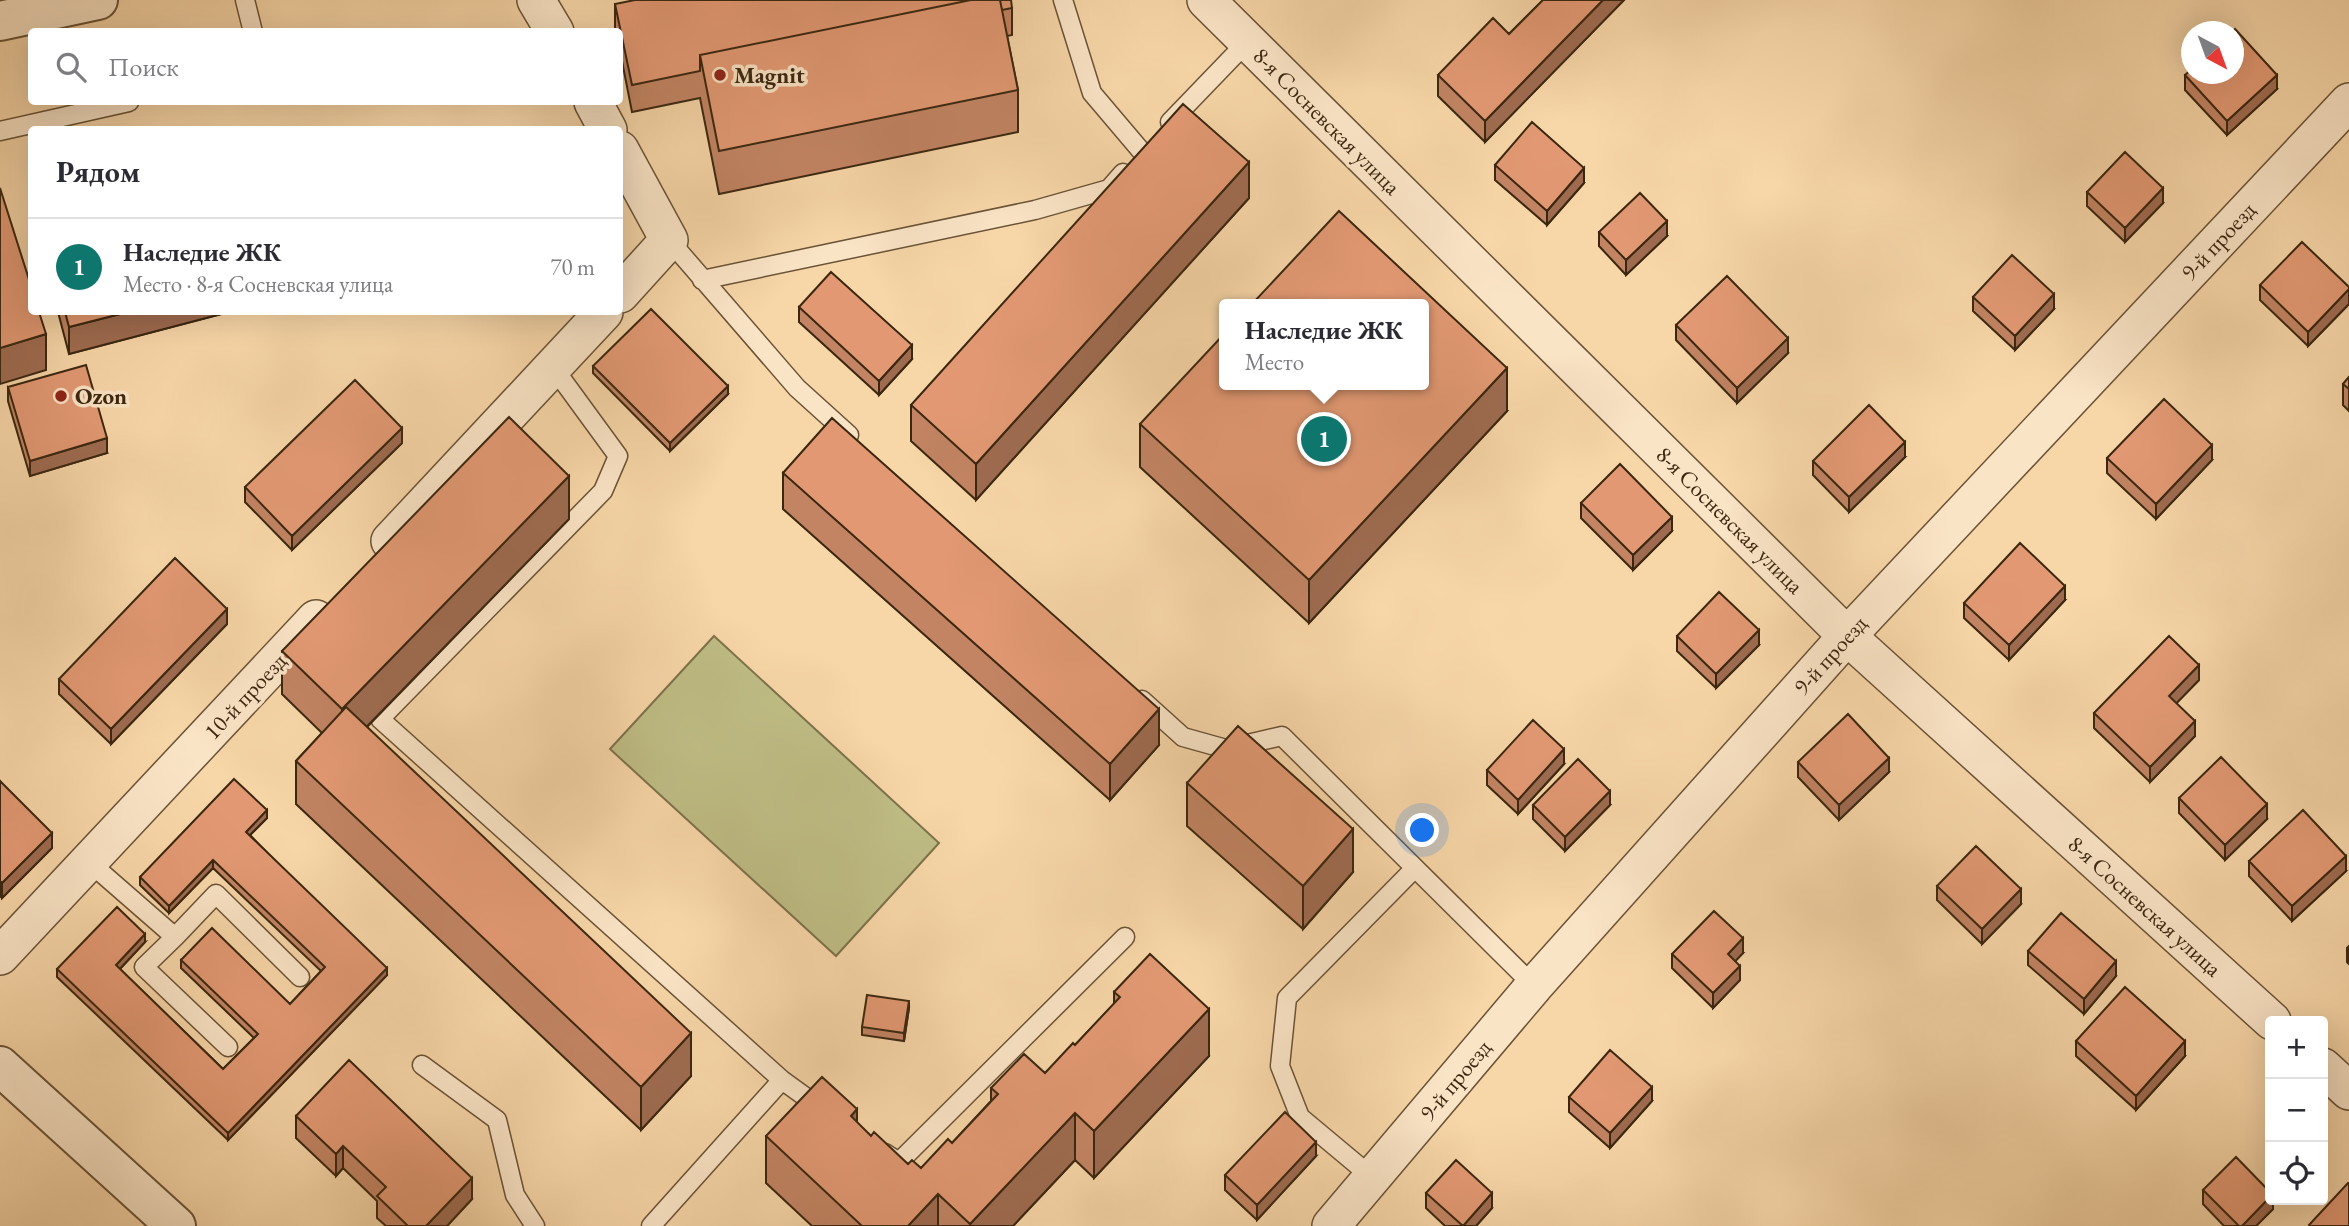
<!DOCTYPE html>
<html lang="ru">
<head>
<meta charset="utf-8">
<style>
	:root { --surface:#fff; --page:#f2f2f3; --text:#2b2b33; --muted:#7c7c81; --line:#e1e1e2; --accent:#0f766e }
	body { margin:0; font-family:"EB Garamond",serif; background:var(--page); color:var(--text) }
	.controls { position:absolute; right:21px; bottom:21px; display:grid; overflow:hidden; border-radius:7px; box-shadow:0 7px 28px #0002 }
	.controls button { width:63px; height:63px; display:grid; place-items:center; padding:0; border:0; border-bottom:2px solid var(--line); background:var(--surface); color:var(--text); font:35px sans-serif }
	.compass { position:absolute; left:2181px; top:21px; width:63px; height:63px; border-radius:50%; background:var(--surface); box-shadow:0 7px 28px #0002; rotate:139deg }
	.you { position:absolute; left:1423px; top:831px; width:24px; height:24px; margin:-18px; border:5px solid #fff; border-radius:50%; background:#1a73e8; box-shadow:0 0 0 10px #1a73e833 }
	.badge { display:grid; place-items:center; width:46px; height:46px; border-radius:50%; background:var(--accent); color:#fff; font-size:23px; font-weight:700 }
	.pin { position:absolute; translate:-50% -50%; border:4px solid #fff; box-shadow:0 2px 7px #0006 }
	.popup { position:absolute; left:1219px; top:299px; width:210px; height:91px; box-sizing:border-box; display:grid; place-content:center; border-radius:7px; background:var(--surface); filter:drop-shadow(0 2px 5px #0005); font-size:23px; white-space:nowrap; color:var(--muted) }
	.popup b { font-size:26px; color:var(--text) }
	.popup::after { content:''; position:absolute; left:50%; top:100%; margin-left:-14px; border:14px solid transparent; border-top-color:var(--surface) }
	.list { margin:0; padding:0; list-style:none }
	h2 { display:flex; justify-content:space-between; align-items:center; height:91px; margin:0; padding:0 28px; font-size:30px }
	h2 small { font-size:23px; font-weight:400; color:var(--muted) }
	.list li { display:grid; grid-template-columns:46px 1fr auto; gap:21px; align-items:center; box-sizing:border-box; height:98px; padding:0 28px; border-top:2px solid var(--line) }
	.list b { display:block; font-size:26px; white-space:nowrap }
	.list p { margin:0; font-size:23px; white-space:nowrap; color:var(--muted) }
	.list em { font-size:23px; font-style:normal; color:var(--muted) }
	.icon { flex:none; width:38px; height:38px; fill:none; stroke:currentColor; stroke-width:2; stroke-linecap:round; stroke-linejoin:round }
	.map { position:relative; flex:none; width:2349px; height:1226px; overflow:hidden }
	.search { position:absolute; background:var(--surface); box-shadow:0 7px 28px #0002; left:28px; top:28px; width:595px; height:77px; display:flex; align-items:center; gap:18px; box-sizing:border-box; padding:0 24px; border-radius:7px; color:var(--muted); font-size:26px }
	.panel { position:absolute; background:var(--surface); box-shadow:0 7px 28px #0002; left:28px; top:126px; width:595px; height:189px; border-radius:7px }
	.map>svg:first-child { display:block }
	.green { fill:#bfbd85; stroke:#7d724a; stroke-width:2 }
	.lines { fill:none; stroke-linecap:round; stroke-linejoin:round }
	.service-casing { stroke:#6a5336; stroke-width:21 }
	.minor-casing { stroke:#6a5336; stroke-width:40 }
	.tertiary-casing { stroke:#6a5336; stroke-width:42 }
	.service { stroke:#fae4c6; stroke-width:18 }
	.minor { stroke:#fae4c6; stroke-width:37 }
	.tertiary { stroke:#fae4c6; stroke-width:38 }
	.wall { fill:#c28463; stroke:#3b2710; stroke-width:2 }
	.shaded-wall { fill:#9e6b50; stroke:#3b2710; stroke-width:2 }
	.building { fill:#e29973; stroke:#3b2710; stroke-width:2 }
	.poi-dot { fill:#8f2418; stroke:#fae4c6; stroke-width:2.5 }
	.labels { text-anchor:middle; dominant-baseline:central; stroke-width:7; stroke-linejoin:round; paint-order:stroke }
	.poi-label { font-size:23px; font-weight:bold; fill:#3b2710; stroke:#fae4c6; text-anchor:start }
	.street-label { font-size:23px; fill:#3b2710; stroke:#fae4c6 }
</style>
</head>
<body>
<div class="map">
<svg width="2349" height="1226" viewBox="0 0 2349 1226">
	<rect width="100%" height="100%" fill="#f7d6a8"/>
	<filter id="stains"><feTurbulence type="fractalNoise" baseFrequency=".00286" numOctaves="4"/><feColorMatrix values="0 0 0 0 .2 0 0 0 0 .09 0 0 0 0 .02 0 0 0 .5 -.17"/></filter>
	<radialGradient id="worn" r=".72"><stop offset=".6" stop-color="#630" stop-opacity="0"/><stop offset="1" stop-color="#630" stop-opacity=".3"/></radialGradient>
	<!-- green -->
	<path class="green" d="M714 636 939 843 836 956 610 749Z"/>
	<g class="lines">
		<!-- service casing -->
		<g class="service-casing">
			<path id="service" d="M245 0 253 32
				M1063 0 1092 93 1142 152
				M1170 122 1247 42
				M0 131 129 102
				M669 240 797 388 849 435
				M702 280 1035 210 1109 189 1123 173
				M553 367 618 456 603 491 380 719 782 1080
				M1142 700 1183 737 1226 749 1282 736 1534 986
				M89 862 175 937 216 894 300 977
				M175 937 144 967 228 1047
				M422 1065 497 1120 515 1195 535 1226
				M885 1153 899 1162 1125 937
				M1373 1178 1300 1117 1280 1066 1287 998 1415 868
				M651 1226 782 1080 822 1109"/>
		</g>
		<!-- minor casing -->
		<g class="minor-casing">
			<path id="minor" d="M536 0 555 32
				M1206 0 1847 636 2272 1021
				M593 102 608 130
				M620 150 669 240 620 294
				M390 541 604 312
				M0 956 316 619
				M2323 1067 2349 1091
				M1331 1226 1534 986 1847 636 2349 102"/>
		</g>
		<!-- tertiary casing -->
		<g class="tertiary-casing">
			<path id="tertiary" d="M0 21 98 0
				M0 1066 176 1226"/>
		</g>
		<!-- service -->
		<use href="#service" class="service"/>
		<!-- minor -->
		<use href="#minor" class="minor"/>
		<!-- tertiary -->
		<use href="#tertiary" class="tertiary"/>
	</g>
	<!-- wall -->
	<path class="wall" d="M1543 0H1624L1485 142 1438 96V75L1509 34Z
		M615 4 1012 8V35L1007 36 1018 90V132L719 194 700 98 632 112 620 51V32L615 31Z
		M2185 75 2277 89 2227 135 2185 90Z
		M1495 165 1584 183 1547 225 1495 180Z
		M2087 192 2163 203 2125 242 2087 206Z
		M1249 198 976 500 911 441V405Z
		M1599 232 1667 236 1626 275 1599 246Z
		M2260 285 2349 287V304L2308 346 2260 300Z
		M1973 297 2054 309 2015 350 1973 311Z
		M799 307 912 359 879 395 799 322Z
		M58 312H229L69 354Z
		M1676 325 1788 353 1737 403 1676 340Z
		M593 366 728 394 670 451 593 373Z
		M2349 377V411L2343 405V384Z
		M8 387 107 453 30 476 8 401Z
		M1507 411 1309 623 1140 467V424Z
		M402 443 292 550 245 502V487Z
		M1905 457 1849 512 1813 475V461Z
		M2107 458 2212 460 2156 519 2107 473Z
		M783 473 1159 745 1110 800 783 509Z
		M1581 503 1672 531 1633 570 1581 518Z
		M569 519 367 727 691 1076 641 1130 296 804V761L322 733 282 694V651Z
		M2065 600 2009 660 1964 618V603Z
		M227 624 111 744 59 694V679Z
		M1677 636 1759 645 1716 688 1677 651Z
		M2199 680 2176 703 2195 736 2150 782 2094 728V713Z
		M1798 762 1889 772 1839 820 1798 777Z
		M1564 764 1518 814 1487 785V770Z
		M0 781 52 848 2 898 0 896Z
		M1187 783 1353 872 1303 929 1187 826Z
		M2179 798 2267 819 2225 860 2179 813Z
		M1533 805H1610L1565 851 1533 819Z
		M267 818 250 835 387 975 228 1140 57 977V969L145 942 120 969 223 1069 254 1038 181 968V960L290 1004 321 971 213 868 169 913 140 885V877Z
		M2249 861 2346 871 2292 921 2249 876Z
		M1937 886 2021 904 1982 944 1937 900Z
		M2349 946V964L2347 962V948Z
		M2028 951 2116 976 2084 1014 2028 965Z
		M1743 953 1735 961 1740 980 1713 1008 1672 968V954Z
		M1114 992 1209 1056 1094 1178 1075 1160 1013 1226H812L766 1183V1136L857 1123 871 1136 908 1164 921 1168 952 1143 991 1101V1088L1045 1073 1075 1045 1114 1004Z
		M909 1008 904 1041 862 1035V1027Z
		M2076 1041 2185 1056 2136 1110 2076 1056Z
		M1569 1097 1652 1101 1610 1148 1569 1112Z
		M296 1116 472 1199 447 1226H386L377 1218V1201L343 1168 336 1176 296 1138Z
		M1316 1156 1257 1220 1225 1190V1175Z
		M2203 1190 2273 1200V1209L2256 1226H2224L2203 1204Z
		M1426 1193 1492 1208 1476 1226H1445L1426 1208Z"/>
	<!-- shaded-wall -->
	<path class="shaded-wall" d="M1603 0H1624L1485 142V121Z
		M2277 75V89L2227 135V121Z
		M1249 162V198L976 500V464Z
		M1584 168V183L1547 225V211Z
		M2163 188V203L2125 242V228Z
		M1667 221V236L1626 275V260Z
		M2349 289V304L2308 346V332Z
		M2054 294V309L2015 350V336Z
		M128 312H229L69 354V327Z
		M46 334V370L0 384V348Z
		M1788 338V353L1737 403V388Z
		M912 345V359L879 395V381Z
		M1507 368V411L1309 623V580Z
		M728 386V394L670 451V443Z
		M402 428V443L292 550V536Z
		M107 438V453L30 476V461Z
		M1905 442V457L1849 512V497Z
		M2212 445V460L2156 519V504Z
		M569 476V519L342 752V709Z
		M1672 517V531L1633 570V555Z
		M2065 586V600L2009 660V645Z
		M227 609V624L111 744V729Z
		M1759 630V645L1716 688V674Z
		M2199 665V680L2169 711V696Z
		M1159 709V745L1110 800V764Z
		M2195 721V736L2150 782V767Z
		M1564 749V764L1518 814V800Z
		M1889 758V772L1839 820V805Z
		M1610 791V805L1565 851V837Z
		M2267 804V819L2225 860V845Z
		M267 810V818L246 839V832Z
		M1353 829V872L1303 929V886Z
		M52 833V848L2 898V883Z
		M2346 856V871L2292 921V906Z
		M213 860V868L169 913V906Z
		M2021 889V904L1982 944V929Z
		M145 934V942L116 973V965Z
		M1743 938V953L1728 969V954Z
		M2116 961V976L2084 1014V999Z
		M1740 966V980L1713 1008V993Z
		M387 968V975L228 1140V1133Z
		M909 1001V1008L904 1041V1033Z
		M1209 1009V1056L1094 1178V1131Z
		M691 1033V1076L641 1130V1087Z
		M2185 1041V1056L2136 1110V1096Z
		M1652 1087V1101L1610 1148V1133Z
		M857 1109V1156L851 1116Z
		M1075 1113V1160L1013 1226H970V1224Z
		M1316 1142V1156L1257 1220V1205Z
		M343 1146V1168L336 1176V1154Z
		M472 1178V1199L447 1226H426Z
		M1492 1193V1208L1476 1226H1463Z
		M938 1194V1226H908Z
		M2270 1197V1200H2273V1209L2256 1226H2242Z"/>
	<!-- building -->
	<path class="building" d="M635 0H971L700 55V71L632 85 615 4Z
		M971 0H1000L1018 90 719 151 700 55Z
		M1000 0H1011L1012 8 1002 10Z
		M1543 0H1603L1485 121 1438 75 1493 18 1509 34Z
		M2235 29 2277 75 2227 121 2185 75 2192 69V74H2234V32H2232Z
		M1183 104 1249 162 976 464 911 405Z
		M1532 122 1584 168 1547 211 1495 165Z
		M2125 152 2163 188 2125 228 2087 192Z
		M0 188 32 289V312H39L46 334 0 348Z
		M1640 193 1667 221 1626 260 1599 232Z
		M1339 211 1507 368 1309 580 1140 424 1224 334V385H1424V304H1252Z
		M2302 242 2349 287V289L2308 332 2260 285Z
		M2012 255 2054 294 2015 336 1973 297Z
		M831 272 912 345 879 381 799 307Z
		M1727 276 1788 338 1737 388 1676 325Z
		M651 309 728 386 670 443 593 366Z
		M65 312H128L69 327Z
		M86 365 107 438 30 461 8 387Z
		M2349 377V389L2343 384Z
		M355 380 402 428 292 536 245 487Z
		M2164 399 2212 445 2156 504 2107 458Z
		M1869 405 1905 442 1849 497 1813 461Z
		M509 417 569 476 342 709 282 651Z
		M832 418 1159 709 1110 764 783 473Z
		M1620 464 1672 517 1633 555 1581 503Z
		M2020 543 2065 586 2009 645 1964 603Z
		M175 558 227 609 111 729 59 679Z
		M1719 592 1759 630 1716 674 1677 636Z
		M2169 636 2199 665 2169 696 2195 721 2150 767 2094 713Z
		M346 707 691 1033 641 1087 296 761Z
		M1848 714 1889 758 1839 805 1798 762Z
		M1533 720 1564 749 1518 800 1487 770Z
		M1238 726 1353 829 1303 886 1187 783Z
		M2221 757 2267 804 2225 845 2179 798Z
		M1578 759 1610 791 1565 837 1533 805Z
		M234 779 267 810 246 832 387 968 228 1133 57 969 117 907 145 934 116 965 223 1069 258 1034 181 960 212 928 290 1004 325 967 213 860 169 906 140 877Z
		M0 781 52 833 2 883 0 881Z
		M2303 810 2346 856 2292 906 2249 861Z
		M1976 846 2021 889 1982 929 1937 886Z
		M1714 911 1743 938 1728 954 1740 966 1713 993 1672 954Z
		M2061 913 2116 961 2084 999 2028 951Z
		M1150 954 1209 1009 1094 1131 1075 1113 970 1224 938 1194 908 1226H862L766 1136 822 1077 857 1109 851 1116 871 1136 874 1132 908 1164 912 1160 921 1168 948 1139 952 1143 998 1094 991 1088 1024 1054 1045 1073 1073 1043 1075 1045 1120 997 1114 992Z
		M2125 987 2185 1041 2136 1096 2076 1041Z
		M867 995 909 1001 904 1033 862 1027Z
		M1610 1050 1652 1087 1610 1133 1569 1097Z
		M349 1060 472 1178 426 1226H408L377 1196 386 1187 343 1146 336 1154 296 1116Z
		M1285 1112 1316 1142 1257 1205 1225 1175Z
		M2236 1157 2270 1192V1197L2242 1226H2239L2203 1190Z
		M1456 1160 1492 1193 1463 1226 1426 1193Z
		M2348 1183H2349V1226H2310L2309 1225Z"/>
	<!-- markers -->
	<g class="poi-dot">
		<circle cx="720" cy="75" r="7"/>
		<circle cx="61" cy="396" r="7"/>
	</g>
	<g class="labels">
		<!-- poi labels -->
		<g class="poi-label">
			<text x="734" y="75">Magnit</text>
			<text x="75" y="396">Ozon</text>
		</g>
		<!-- street labels -->
		<g class="street-label">
			<text transform="translate(1327 121) rotate(45)">8-я Сосневская улица</text>
			<text transform="translate(2218 241) rotate(-47)">9-й проезд</text>
			<text transform="translate(1730 520) rotate(45)">8-я Сосневская улица</text>
			<text transform="translate(1830 655) rotate(-48)">9-й проезд</text>
			<text transform="translate(245 696) rotate(-47)">10-й проезд</text>
			<text transform="translate(2145 906) rotate(42)">8-я Сосневская улица</text>
			<text transform="translate(1455 1080) rotate(-50)">9-й проезд</text>
		</g>
	</g>
	<rect width="100%" height="100%" filter="url(#stains)"/>
	<rect width="100%" height="100%" fill="url(#worn)"/>
</svg>
<div class="controls">
<button>+</button>
<button>−</button>
<button><svg class="icon" aria-label="locate" viewBox="0 0 24 24"><circle cx="12" cy="12" r="6"/><path d="M12 2v4M12 18v4M2 12h4M18 12h4"/></svg></button>
</div>
<svg class="compass" viewBox="-18 -18 36 36"><path d="M0-13l5 13h-10z" fill="#e53935"/><path d="M0 13l5-13h-10z" fill="#7c7c81"/></svg>
<div class="you"></div>
<div class="pin badge" style="left:1324px;top:439px">1</div>
<div class="popup"><b>Наследие ЖК</b>Место</div>
<div class="search"><svg class="icon" aria-label="search" viewBox="0 0 24 24"><circle cx="10" cy="10" r="6"/><path d="M15 15l6 6"/></svg>Поиск</div>
<section class="panel">
<h2>Рядом<small></small></h2>
<ul class="list">
<li><span class="badge">1</span><div><b>Наследие ЖК</b><p>Место · 8-я Сосневская улица</p></div><em>70 m</em></li>
</ul>
</section>
</div>
</body>
</html>
